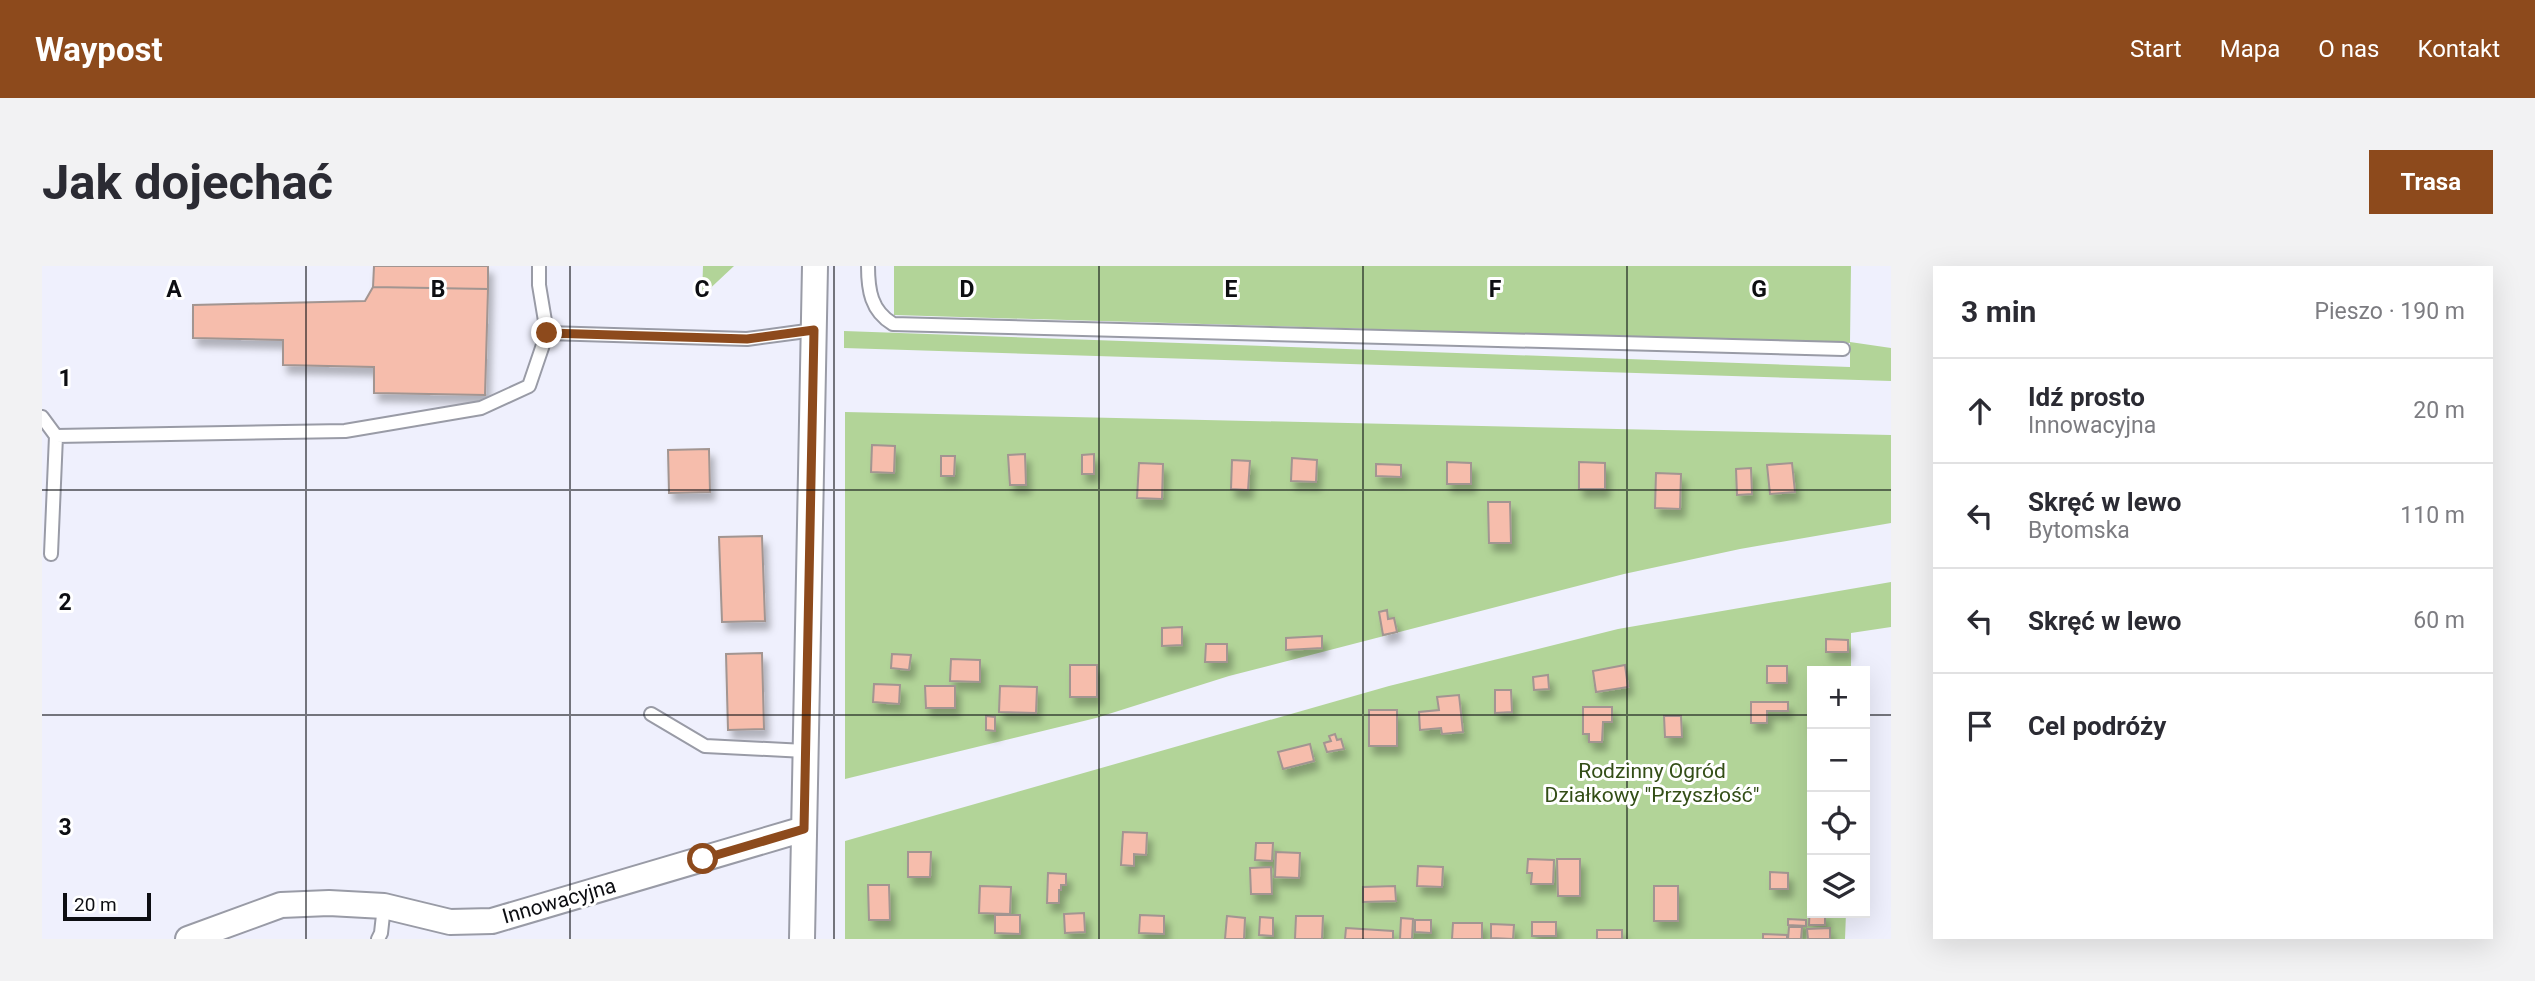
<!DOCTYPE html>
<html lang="pl">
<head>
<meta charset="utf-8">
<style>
	:root { --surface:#fff; --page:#f2f2f3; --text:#2b2b33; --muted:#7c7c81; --line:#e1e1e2; --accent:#8d4a1c }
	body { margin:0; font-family:Roboto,sans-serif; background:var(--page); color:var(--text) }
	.controls { position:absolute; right:21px; bottom:21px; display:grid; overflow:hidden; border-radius:0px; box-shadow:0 7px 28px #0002 }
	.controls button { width:63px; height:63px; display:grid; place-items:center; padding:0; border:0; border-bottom:2px solid var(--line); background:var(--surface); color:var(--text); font:35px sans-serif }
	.scale { position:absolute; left:21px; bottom:18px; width:88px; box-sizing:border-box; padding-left:7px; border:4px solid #0d0e12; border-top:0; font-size:19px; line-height:24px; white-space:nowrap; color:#0d0e12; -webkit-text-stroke:5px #fff; paint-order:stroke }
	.stop { position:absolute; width:21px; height:21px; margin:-16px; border:5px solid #8d4a1c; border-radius:50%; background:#fff }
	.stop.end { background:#8d4a1c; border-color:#fff; box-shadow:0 2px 7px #0008 }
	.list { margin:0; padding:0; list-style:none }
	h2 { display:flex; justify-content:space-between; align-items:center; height:91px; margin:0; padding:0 28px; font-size:30px }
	h2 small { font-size:23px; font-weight:400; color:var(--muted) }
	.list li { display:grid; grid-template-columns:46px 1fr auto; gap:21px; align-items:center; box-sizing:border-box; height:105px; padding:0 28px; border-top:2px solid var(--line) }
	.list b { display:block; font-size:26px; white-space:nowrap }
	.list p { margin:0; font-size:23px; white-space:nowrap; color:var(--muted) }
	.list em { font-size:23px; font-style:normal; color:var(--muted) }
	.icon { flex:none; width:38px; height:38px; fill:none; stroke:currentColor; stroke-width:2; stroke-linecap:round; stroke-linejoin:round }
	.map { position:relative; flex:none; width:1849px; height:673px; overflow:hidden; border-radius:0px }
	header { display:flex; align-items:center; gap:42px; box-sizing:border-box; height:98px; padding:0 35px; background:var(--accent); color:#fff }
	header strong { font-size:33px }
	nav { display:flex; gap:38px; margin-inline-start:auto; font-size:24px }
	.intro { display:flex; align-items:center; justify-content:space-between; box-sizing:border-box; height:168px; padding:0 42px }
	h1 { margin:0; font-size:49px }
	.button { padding:18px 32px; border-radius:0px; background:var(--accent); color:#fff; font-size:24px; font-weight:700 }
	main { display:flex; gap:42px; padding:0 42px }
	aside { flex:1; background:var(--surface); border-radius:0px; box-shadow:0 7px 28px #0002 }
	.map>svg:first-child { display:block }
	.green { fill:#b2d498 }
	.building { fill:#f6bdac; stroke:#a29591; stroke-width:2; filter:url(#shadow) }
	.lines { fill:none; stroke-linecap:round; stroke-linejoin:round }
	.service-casing { stroke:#999ba6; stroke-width:16 }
	.minor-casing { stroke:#999ba6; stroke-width:28 }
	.service { stroke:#fff; stroke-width:12 }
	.minor { stroke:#fff; stroke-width:24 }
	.route { stroke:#8d4a1c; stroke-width:9 }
	.grid { fill:none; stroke:#0d0e12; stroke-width:2; stroke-opacity:0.55 }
	.labels { text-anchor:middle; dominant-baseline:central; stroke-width:6; stroke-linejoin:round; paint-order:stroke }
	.park-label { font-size:21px; fill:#334e17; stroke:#fff }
	.street-label { font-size:21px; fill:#0d0e12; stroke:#fff }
	.grid-label { font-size:23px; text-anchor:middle; font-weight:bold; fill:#0d0e12; stroke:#fff; stroke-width:6; stroke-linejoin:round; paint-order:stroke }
</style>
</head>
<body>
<header>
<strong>Waypost</strong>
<nav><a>Start</a><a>Mapa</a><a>O nas</a><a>Kontakt</a></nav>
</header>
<div class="intro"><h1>Jak dojechać</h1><a class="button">Trasa</a></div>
<main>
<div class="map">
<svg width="1849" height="673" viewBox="0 0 1849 673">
	<defs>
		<filter id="shadow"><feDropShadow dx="4.5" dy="8" stdDeviation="3.5" flood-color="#0004"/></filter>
	</defs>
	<rect width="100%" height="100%" fill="#eff0fd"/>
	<!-- green -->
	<path class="green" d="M661 0H692L660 30Z
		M852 0H1809L1808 76 1849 82V115L802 82V65L1808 101V77L852 49Z
		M803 146 1849 169V257L1698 283 1582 308 1187 410 1054 452 803 513Z
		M1849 316V361L1809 367V405H1770V647H1804L1803 673H803V575L1347 420 1576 363Z"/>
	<!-- building -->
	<path class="building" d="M332 0H446V23L331 21Z
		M331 21 446 23 443 129 332 127V101L241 99V74L151 72V39L323 35Z
		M830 179 853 180 852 207 829 206Z
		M667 183 668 226 627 227 626 184Z
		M983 188 984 219H968L966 189Z
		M1052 188V208H1040V189Z
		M899 190H913L912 210H899Z
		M1250 192 1275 194 1274 216 1249 215Z
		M1190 194 1208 195 1206 224 1189 223Z
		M1405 196 1429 197V218H1405Z
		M1537 196 1563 197V223H1537Z
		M1097 197 1121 198 1120 233 1095 232Z
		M1750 197 1753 226 1728 228 1725 199Z
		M1334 198 1359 199V211L1334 210Z
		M1709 202 1710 228 1695 229 1694 203Z
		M1614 207 1639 208 1638 243 1613 242Z
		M1446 236H1468L1469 277H1447Z
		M720 270 723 355 680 356 677 271Z
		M1345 344 1346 353 1352 352 1355 366 1341 369 1337 346Z
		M1140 361V379L1120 380V362Z
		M1280 370V382L1244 384V372Z
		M1784 373 1806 374V386H1784Z
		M1164 378H1185V396H1163Z
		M720 387 722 463 686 464 684 388Z
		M850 388 869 389 867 404 849 402Z
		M909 393 938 394V416L908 415Z
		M1028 399H1055V431H1028Z
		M1583 399 1586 421 1554 426 1551 405Z
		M1725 400H1745V417H1725Z
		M1506 409 1507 423 1492 424 1491 411Z
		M832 418 858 419 857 438 831 436Z
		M883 420H913V442H884Z
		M958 420 995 421 994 447 957 446Z
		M1453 424H1469L1470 446 1453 447Z
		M1417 429 1421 466 1400 468 1399 462 1378 464 1377 446 1397 444 1395 431Z
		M1709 436H1746V445H1725V457H1709Z
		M1766 438H1770V460H1766Z
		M1541 441H1570V456H1561L1560 476H1547V468H1541Z
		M1327 444H1355V480H1327Z
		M944 450 953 451V465L944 464Z
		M1622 450H1639L1640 471H1623Z
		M1293 468 1295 474 1299 473 1302 483 1285 486 1282 477 1289 475 1287 470Z
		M1268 478 1272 495 1241 503 1236 486Z
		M1081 566 1105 567 1104 589 1092 588V600L1079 599Z
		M1214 577H1231L1230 595 1213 594Z
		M866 586H889L888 611H866Z
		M1234 586 1258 587 1257 612 1233 611Z
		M1486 593 1512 594 1511 618H1489L1490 607H1485Z
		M1515 593H1538V630H1516Z
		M1376 600 1401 601 1400 621 1375 620Z
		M1229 601 1230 628H1209L1208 602Z
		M1728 606 1746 607V623H1728Z
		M1006 607 1024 608V619H1019V624H1017V637H1005Z
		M826 619H847L848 654H827Z
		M938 620 969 621 968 648 937 647Z
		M1353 620 1354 635 1321 636V621Z
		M1612 620H1636V655H1612Z
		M1768 636H1770V647H1783V659H1767Z
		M1042 647 1043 666 1023 667 1022 648Z
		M953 649H978V668L953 667Z
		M1098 649 1122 650V668L1097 667Z
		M1185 650 1203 652 1202 673H1183Z
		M1254 650H1281L1280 673H1253Z
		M1218 651 1231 652V670L1217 669Z
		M1359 652 1371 653 1370 673H1358Z
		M1746 653 1764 654V660L1746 659Z
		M1373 654H1389V667L1373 666Z
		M1490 656H1514V670H1490Z
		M1411 657H1440V673H1410Z
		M1449 658 1472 659 1471 673 1449 672Z
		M1747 661H1760L1759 673H1746Z
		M1304 662 1351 665V673H1303Z
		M1788 662V673H1766L1765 663Z
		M1555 664H1580V673H1555Z
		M1721 668 1745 669V673H1721Z"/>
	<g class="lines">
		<!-- service casing -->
		<g class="service-casing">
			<path id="service" d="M826 0C826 24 829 45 851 58L1801 83
				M505 67 705 73 772 64
				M0 151 14 170
				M9 288 14 170 303 165 439 142 487 120 505 67 497 19V0
				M609 448 663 480 763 485
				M336 673 339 667 342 640"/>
		</g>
		<!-- minor casing -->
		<g class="minor-casing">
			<path id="minor" d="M146 673 239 639 287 637 342 640 408 656 450 655 762 563
				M760 673 773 0"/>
		</g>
		<!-- service -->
		<use href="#service" class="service"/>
		<!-- minor -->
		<use href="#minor" class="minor"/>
	</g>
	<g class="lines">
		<!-- route -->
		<path class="route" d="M505 67 705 73 772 64 762 563 661 593"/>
	</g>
	<!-- grid -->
	<path class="grid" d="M264 0V673M528 0V673M792 0V673M1057 0V673M1321 0V673M1585 0V673M0 224H1849M0 449H1770M1823 449H1849"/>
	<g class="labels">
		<!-- park labels -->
		<g class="park-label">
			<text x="1610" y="505">Rodzinny Ogród<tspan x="1610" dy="24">Działkowy "Przyszłość"</tspan></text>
		</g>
		<!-- street labels -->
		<g class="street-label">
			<text transform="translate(517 635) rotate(-16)">Innowacyjna</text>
		</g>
	</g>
	<g class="grid-label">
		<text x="132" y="31">A</text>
		<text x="396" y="31">B</text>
		<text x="660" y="31">C</text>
		<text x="925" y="31">D</text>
		<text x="1189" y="31">E</text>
		<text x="1453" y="31">F</text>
		<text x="1717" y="31">G</text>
		<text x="23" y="120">1</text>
		<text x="23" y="344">2</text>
		<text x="23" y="569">3</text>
	</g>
</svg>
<div class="controls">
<button>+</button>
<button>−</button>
<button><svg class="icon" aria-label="locate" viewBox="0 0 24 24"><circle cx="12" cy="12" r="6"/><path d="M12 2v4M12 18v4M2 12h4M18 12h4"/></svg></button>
<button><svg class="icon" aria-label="layers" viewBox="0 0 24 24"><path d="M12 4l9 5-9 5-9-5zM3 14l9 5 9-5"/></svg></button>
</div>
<div class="scale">20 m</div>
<div class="stop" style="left:661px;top:593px"></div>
<div class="stop end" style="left:505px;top:67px"></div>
</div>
<aside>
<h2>3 min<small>Pieszo · 190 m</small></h2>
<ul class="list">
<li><svg class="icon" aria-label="ahead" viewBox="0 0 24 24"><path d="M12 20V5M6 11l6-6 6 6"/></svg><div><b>Idź prosto</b><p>Innowacyjna</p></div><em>20 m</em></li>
<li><svg class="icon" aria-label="left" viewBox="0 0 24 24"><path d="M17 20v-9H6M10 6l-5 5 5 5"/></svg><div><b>Skręć w lewo</b><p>Bytomska</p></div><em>110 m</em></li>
<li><svg class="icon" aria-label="left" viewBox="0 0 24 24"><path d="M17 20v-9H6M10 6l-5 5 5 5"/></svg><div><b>Skręć w lewo</b></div><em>60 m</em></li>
<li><svg class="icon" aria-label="arrive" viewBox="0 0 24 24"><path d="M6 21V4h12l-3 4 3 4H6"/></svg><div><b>Cel podróży</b></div></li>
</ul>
</aside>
</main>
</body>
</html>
